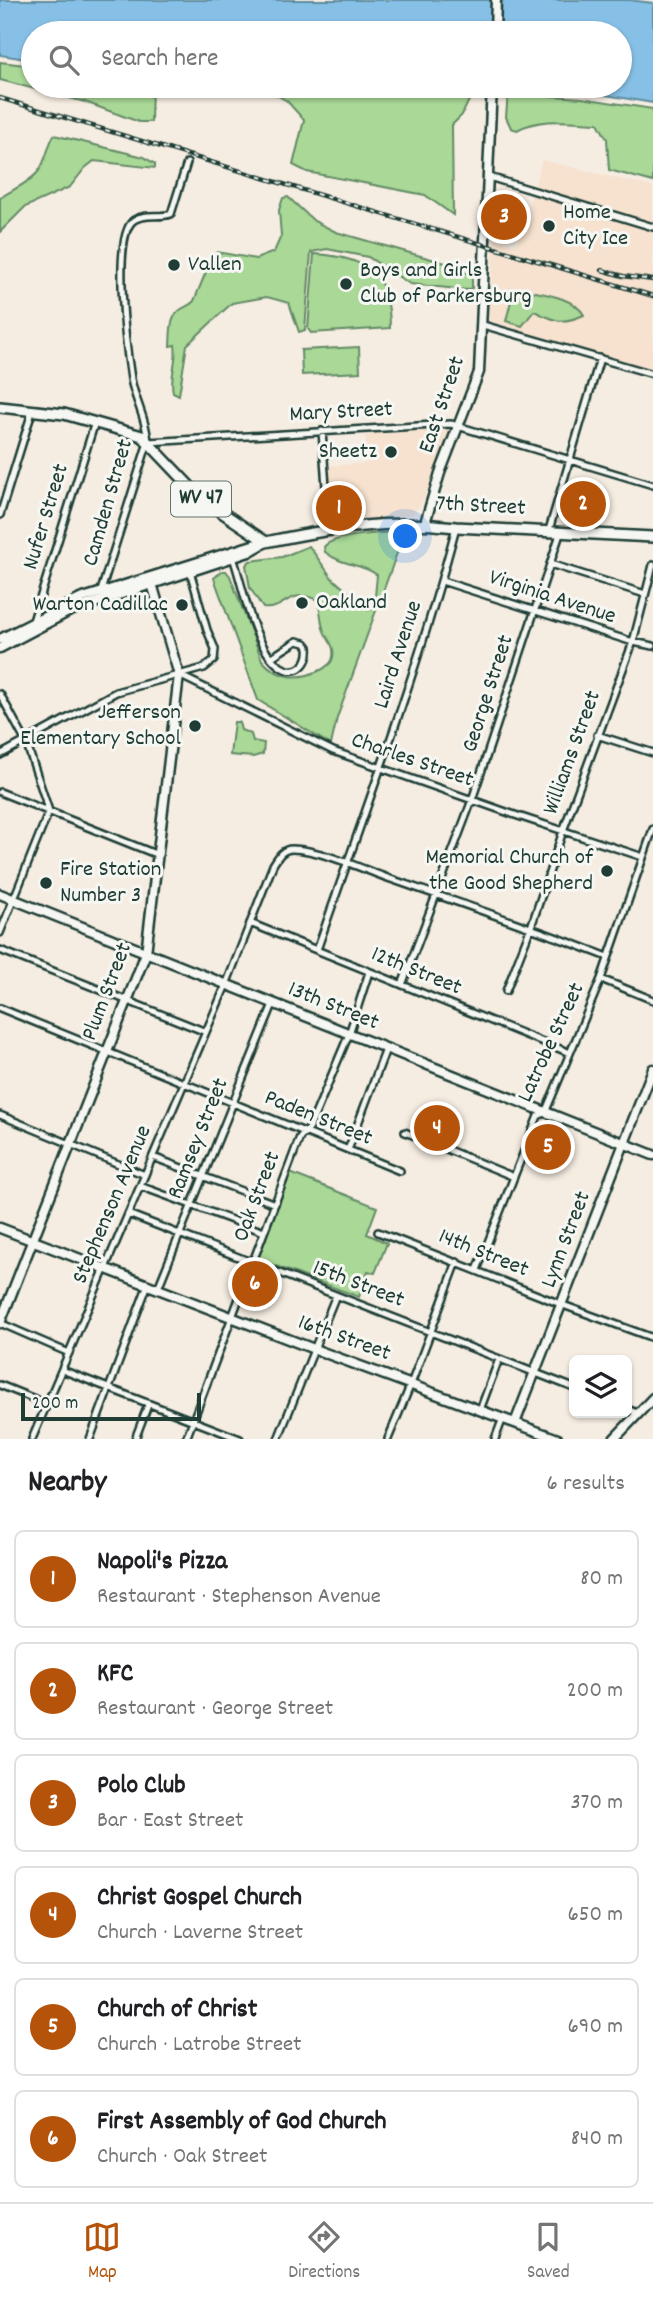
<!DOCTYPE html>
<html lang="en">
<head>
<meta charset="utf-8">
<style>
	:root { --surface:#fff; --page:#f2f2f2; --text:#202124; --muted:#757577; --line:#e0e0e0; --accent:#b45309 }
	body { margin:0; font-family:Dekko,sans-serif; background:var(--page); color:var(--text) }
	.controls { position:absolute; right:21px; bottom:21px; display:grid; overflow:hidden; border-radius:10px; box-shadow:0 2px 5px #0004 }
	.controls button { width:63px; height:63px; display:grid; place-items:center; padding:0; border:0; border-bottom:2px solid var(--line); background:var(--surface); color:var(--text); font:35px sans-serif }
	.scale { position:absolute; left:21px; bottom:18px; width:180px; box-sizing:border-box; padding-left:7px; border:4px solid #1f3d34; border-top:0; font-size:19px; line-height:24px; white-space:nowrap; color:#1f3d34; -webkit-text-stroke:5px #f6f6f2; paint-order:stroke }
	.you { position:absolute; left:406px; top:537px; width:24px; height:24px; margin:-18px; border:5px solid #fff; border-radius:50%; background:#1a73e8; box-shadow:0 0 0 10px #1a73e833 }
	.badge { display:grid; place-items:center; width:46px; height:46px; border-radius:50%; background:var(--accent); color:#fff; font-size:23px; font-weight:700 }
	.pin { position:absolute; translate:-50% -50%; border:4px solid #fff; box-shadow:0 2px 7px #0006 }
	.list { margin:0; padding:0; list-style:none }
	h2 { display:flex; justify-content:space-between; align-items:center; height:91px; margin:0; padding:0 28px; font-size:30px }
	h2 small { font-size:23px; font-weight:400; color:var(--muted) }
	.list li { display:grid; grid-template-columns:46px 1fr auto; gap:21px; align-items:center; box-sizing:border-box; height:98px; margin:0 14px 14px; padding:0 14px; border:2px solid var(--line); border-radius:10px }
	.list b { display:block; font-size:26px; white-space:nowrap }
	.list p { margin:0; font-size:23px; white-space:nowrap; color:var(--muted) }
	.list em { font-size:23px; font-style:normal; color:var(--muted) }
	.icon { flex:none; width:38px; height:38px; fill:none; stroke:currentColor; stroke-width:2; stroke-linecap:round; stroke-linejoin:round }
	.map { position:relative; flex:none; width:653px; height:1439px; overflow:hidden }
	.search { position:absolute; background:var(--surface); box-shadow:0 2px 5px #0004; left:21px; right:21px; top:21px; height:77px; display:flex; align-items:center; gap:18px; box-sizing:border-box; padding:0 24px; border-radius:38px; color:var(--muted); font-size:26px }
	.sheet { height:763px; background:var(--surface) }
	nav { display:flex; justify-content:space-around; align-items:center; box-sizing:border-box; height:98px; border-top:2px solid var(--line); background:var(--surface); font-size:19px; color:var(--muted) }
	nav a { display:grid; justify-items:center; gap:4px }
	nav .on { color:var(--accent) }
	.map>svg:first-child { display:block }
	.built { fill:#f6e2cf }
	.green { fill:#a9d897; stroke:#648a66; stroke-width:2 }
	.water { fill:#87c0e6; stroke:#5d8c9f; stroke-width:2 }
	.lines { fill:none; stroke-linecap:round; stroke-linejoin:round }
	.street-casing { stroke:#1f3d34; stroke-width:10 }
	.secondary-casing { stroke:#1f3d34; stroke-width:13 }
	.primary-casing { stroke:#1f3d34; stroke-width:14 }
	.street { stroke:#f6f6f2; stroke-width:5 }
	.secondary { stroke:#f6f6f2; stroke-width:8 }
	.primary { stroke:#f6f6f2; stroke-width:9 }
	.rail-casing { stroke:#1f3d34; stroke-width:4.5 }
	.rail { stroke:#f6f6f2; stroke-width:2; stroke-dasharray:5; stroke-linecap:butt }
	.poi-dot { fill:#1f3d34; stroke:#f6f6f2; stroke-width:2.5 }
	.labels { text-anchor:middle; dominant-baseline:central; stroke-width:6; stroke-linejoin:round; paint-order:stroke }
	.shield { fill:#f6f6f2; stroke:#60746d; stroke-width:2 }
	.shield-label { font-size:21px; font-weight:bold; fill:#1f3d34 }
	.poi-label { font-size:23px; fill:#1f3d34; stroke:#f6f6f2; text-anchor:start }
	.street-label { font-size:23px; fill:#1f3d34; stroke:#f6f6f2 }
</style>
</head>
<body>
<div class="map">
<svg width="653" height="1439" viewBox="0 0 653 1439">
	<rect width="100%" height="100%" fill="#f6ede2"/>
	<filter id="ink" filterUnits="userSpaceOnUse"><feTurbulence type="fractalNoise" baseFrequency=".0143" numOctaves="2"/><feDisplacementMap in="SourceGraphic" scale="14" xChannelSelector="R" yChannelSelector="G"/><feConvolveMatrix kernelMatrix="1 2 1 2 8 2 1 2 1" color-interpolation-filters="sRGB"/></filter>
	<g filter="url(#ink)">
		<!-- built -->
		<path class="built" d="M542 160 653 187V374L483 325 492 275 494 239 516 245 523 228 511 226 513 216 525 218Z
			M449 429 451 431 423 501 413 514 401 517 333 521 329 466 367 463 365 435Z"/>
		<!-- green -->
		<path class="green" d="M0 62 33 66V86H152L151 122H139L85 102 0 80Z
			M261 86H433L472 94 462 115 452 125 453 215 425 195 307 172 293 165 304 120 287 101Z
			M508 93 582 98 653 109V182L609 170 607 139 598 123C570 122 542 117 517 130L511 128 506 117Z
			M54 135 144 157 155 164V168L94 161 85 168 70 187 25 207 0 232V198C12 190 29 183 38 172 47 160 47 147 54 135Z
			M288 197 314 221 336 232 456 266 472 277V288L467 290 410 284 368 257 327 249 311 252 305 330 299 332 289 303 267 297 232 303 187 345 179 395 173 392C169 376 178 361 175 345L170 346C171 334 169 319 179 311 184 306 189 307 194 301L208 267 217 252 256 259 274 252 281 236 279 210 283 198Z
			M314 254C367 257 390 273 390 328L311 333 308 329Z
			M525 290C543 294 574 297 584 315 560 325 556 321 534 311L522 326 506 321 513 293Z
			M359 347 360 372 302 375 301 350Z
			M405 531 337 718 331 745 258 700 214 578 222 571H226L230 576 262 660C279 680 301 680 323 669 328 665 332 663 333 657 335 645 328 641 324 631 320 621 322 609 316 599 288 588 284 611 263 608L250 588 246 565 250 561 282 557 309 546 332 578 369 610 374 607 377 575C362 563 344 567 325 552L324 547C333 534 388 533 405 531Z
			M234 722H239L241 730 251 734 253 741 264 743 263 754 253 757 230 755Z
			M290 1173 377 1207 367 1234 387 1243 375 1273 368 1271 359 1297 257 1259Z"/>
		<!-- water -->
		<path class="water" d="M0 0H629L653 3V103L588 92 493 86H620V33H33V60L0 55Z"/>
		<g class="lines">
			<!-- street casing -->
			<g class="street-casing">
				<path id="street" d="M489 177 653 227
					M483 325 653 374
					M322 431 329 529
					M148 442 451 424 653 485
					M0 515 32 412
					M549 530 600 358
					M233 557C243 587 249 624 266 651 269 656 276 664 281 667 297 677 310 663 308 647L305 643 297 641 272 657
					M550 564 645 594
					M442 581 633 642 653 646
					M100 594 148 442C147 420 135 401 131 379 127 353 111 235 134 220 144 213 160 218 171 214L187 163
					M33 621 95 422
					M179 675 333 751 515 815 643 857
					M0 694 26 742 49 811 0 933
					M597 735 653 753
					M0 755 116 692 204 668 214 660 215 649 207 630 190 571
					M0 792 158 855
					M250 923 570 1053
					M0 950 206 1032
					M317 950C365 810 418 671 456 527
					M601 979 653 1000
					M402 985 472 800 561 531
					M506 991 531 927 563 831 633 642 653 565
					M0 1008 400 1171
					M0 1115 145 1175
					M405 1132 514 1177
					M348 1150 386 1049
					M153 1157 275 1204
					M140 1186 264 1232
					M128 1214 574 1388
					M378 1232 563 1305 653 1338
					M477 1270 538 1116 545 1113 601 979 653 829
					M158 1288 273 1004
					M0 1323 69 1353
					M62 1370 240 1439
					M0 1385 47 1404
					M627 1409 637 1413
					M480 1410 499 1359
					M32 1439 226 985 273 865C278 857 282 849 292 849 317 849 361 868 385 877 460 903 534 928 608 957
					M90 1439 148 1284
					M135 1439 148 1405
					M186 1439 300 1137 309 1129 349 1034 369 972
					M278 1439 336 1295
					M388 1439 411 1384 457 1262
					M495 1439 503 1418"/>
			</g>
			<!-- secondary casing -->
			<g class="secondary-casing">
				<path id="secondary" d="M495 33 496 0
					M425 523 440 473 479 372 492 86
					M0 639 80 599 256 544
					M0 648 70 611 249 552 266 542
					M0 894 653 1155
					M0 1228 314 1349 558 1439
					M0 1323 146 953 179 675 150 577
					M515 1423 653 1069
					M614 1439 653 1398"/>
			</g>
			<!-- primary casing -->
			<g class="primary-casing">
				<path id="primary" d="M0 407 64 414 142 436 202 499 266 542C332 528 389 519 456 527L653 537"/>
			</g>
			<!-- street -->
			<use href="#street" class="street"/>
			<!-- secondary -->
			<use href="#secondary" class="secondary"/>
			<!-- primary -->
			<use href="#primary" class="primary"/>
			<!-- rail casing -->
			<g class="rail-casing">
				<path id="rail" d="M0 98 653 296
					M602 270 623 276 653 280"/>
			</g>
			<!-- rail -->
			<use href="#rail" class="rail"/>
		</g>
	</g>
	<!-- markers -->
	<g class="poi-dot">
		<circle cx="549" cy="226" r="7"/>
		<circle cx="174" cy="265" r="7"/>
		<circle cx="346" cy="284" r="7"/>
		<circle cx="391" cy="452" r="7"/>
		<circle cx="302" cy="603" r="7"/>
		<circle cx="182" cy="605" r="7"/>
		<circle cx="195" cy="726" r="7"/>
		<circle cx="607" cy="871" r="7"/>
		<circle cx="46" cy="883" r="7"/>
	</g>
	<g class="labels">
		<!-- shield labels -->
		<rect class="shield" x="171" y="481.5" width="60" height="35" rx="5"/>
		<g class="shield-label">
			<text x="201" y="499">WV 47</text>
		</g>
		<!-- poi labels -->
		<g class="poi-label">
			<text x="563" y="213">Home<tspan x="563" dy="26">City Ice</tspan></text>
			<text x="188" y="265">Vallen</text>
			<text x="360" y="271">Boys and Girls<tspan x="360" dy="26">Club of Parkersburg</tspan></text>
			<text x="377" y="452" text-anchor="end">Sheetz</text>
			<text x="316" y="603">Oakland</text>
			<text x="168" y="605" text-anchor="end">Warton Cadillac</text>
			<text x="181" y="713" text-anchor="end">Jefferson<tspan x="181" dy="26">Elementary School</tspan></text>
			<text x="593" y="858" text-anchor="end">Memorial Church of<tspan x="593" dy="26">the Good Shepherd</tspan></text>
			<text x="60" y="870">Fire Station<tspan x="60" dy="26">Number 3</tspan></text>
		</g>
		<!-- street labels -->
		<g class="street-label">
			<text transform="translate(443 405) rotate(-71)">East Street</text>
			<text transform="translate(341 413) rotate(-3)">Mary Street</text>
			<text transform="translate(109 503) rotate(-74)">Camden Street</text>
			<text transform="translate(481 507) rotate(3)">7th Street</text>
			<text transform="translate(47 517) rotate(-73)">Nufer Street</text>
			<text transform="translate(552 598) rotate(18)">Virginia Avenue</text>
			<text transform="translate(399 655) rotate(-72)">Laird Avenue</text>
			<text transform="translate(489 694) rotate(-72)">George Street</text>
			<text transform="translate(573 753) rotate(-70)">Williams Street</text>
			<text transform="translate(412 761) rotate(19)">Charles Street</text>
			<text transform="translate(416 972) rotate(22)">12th Street</text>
			<text transform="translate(108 992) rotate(-69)">Plum Street</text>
			<text transform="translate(333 1007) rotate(22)">13th Street</text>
			<text transform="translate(552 1043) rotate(-65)">Latrobe Street</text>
			<text transform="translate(318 1119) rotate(22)">Paden Street</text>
			<text transform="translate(199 1139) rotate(-68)">Ramsey Street</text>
			<text transform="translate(258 1197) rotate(-69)">Oak Street</text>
			<text transform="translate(113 1205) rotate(-67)">Stephenson Avenue</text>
			<text transform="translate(567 1240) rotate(-69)">Lynn Street</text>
			<text transform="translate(483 1254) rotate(22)">14th Street</text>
			<text transform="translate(358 1285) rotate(21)">15th Street</text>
			<text transform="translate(344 1339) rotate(20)">16th Street</text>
		</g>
	</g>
</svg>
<div class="controls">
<button><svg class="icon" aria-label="layers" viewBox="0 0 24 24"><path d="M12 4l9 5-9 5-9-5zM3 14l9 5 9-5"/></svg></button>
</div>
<div class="scale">200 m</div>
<div class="you"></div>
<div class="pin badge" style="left:339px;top:508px">1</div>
<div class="pin badge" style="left:583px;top:504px">2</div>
<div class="pin badge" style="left:504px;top:217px">3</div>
<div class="pin badge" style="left:437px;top:1128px">4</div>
<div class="pin badge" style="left:548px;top:1147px">5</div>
<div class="pin badge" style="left:255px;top:1284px">6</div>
<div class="search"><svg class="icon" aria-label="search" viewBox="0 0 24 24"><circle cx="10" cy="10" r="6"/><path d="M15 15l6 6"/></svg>Search here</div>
</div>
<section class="sheet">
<h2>Nearby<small>6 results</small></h2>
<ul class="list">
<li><span class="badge">1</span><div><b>Napoli's Pizza</b><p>Restaurant · Stephenson Avenue</p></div><em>80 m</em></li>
<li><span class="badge">2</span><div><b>KFC</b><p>Restaurant · George Street</p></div><em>200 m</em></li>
<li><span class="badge">3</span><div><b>Polo Club</b><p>Bar · East Street</p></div><em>370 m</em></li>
<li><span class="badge">4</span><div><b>Christ Gospel Church</b><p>Church · Laverne Street</p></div><em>650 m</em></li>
<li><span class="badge">5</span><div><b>Church of Christ</b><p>Church · Latrobe Street</p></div><em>690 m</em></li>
<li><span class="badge">6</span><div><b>First Assembly of God Church</b><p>Church · Oak Street</p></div><em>840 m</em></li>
</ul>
</section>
<nav>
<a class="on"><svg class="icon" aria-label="map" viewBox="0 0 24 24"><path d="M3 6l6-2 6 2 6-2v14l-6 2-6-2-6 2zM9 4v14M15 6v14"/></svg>Map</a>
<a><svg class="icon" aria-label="directions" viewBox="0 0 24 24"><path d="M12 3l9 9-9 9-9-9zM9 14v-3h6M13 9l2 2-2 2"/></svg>Directions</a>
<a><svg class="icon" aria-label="saved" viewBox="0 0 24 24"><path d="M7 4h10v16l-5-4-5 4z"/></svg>Saved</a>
</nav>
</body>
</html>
